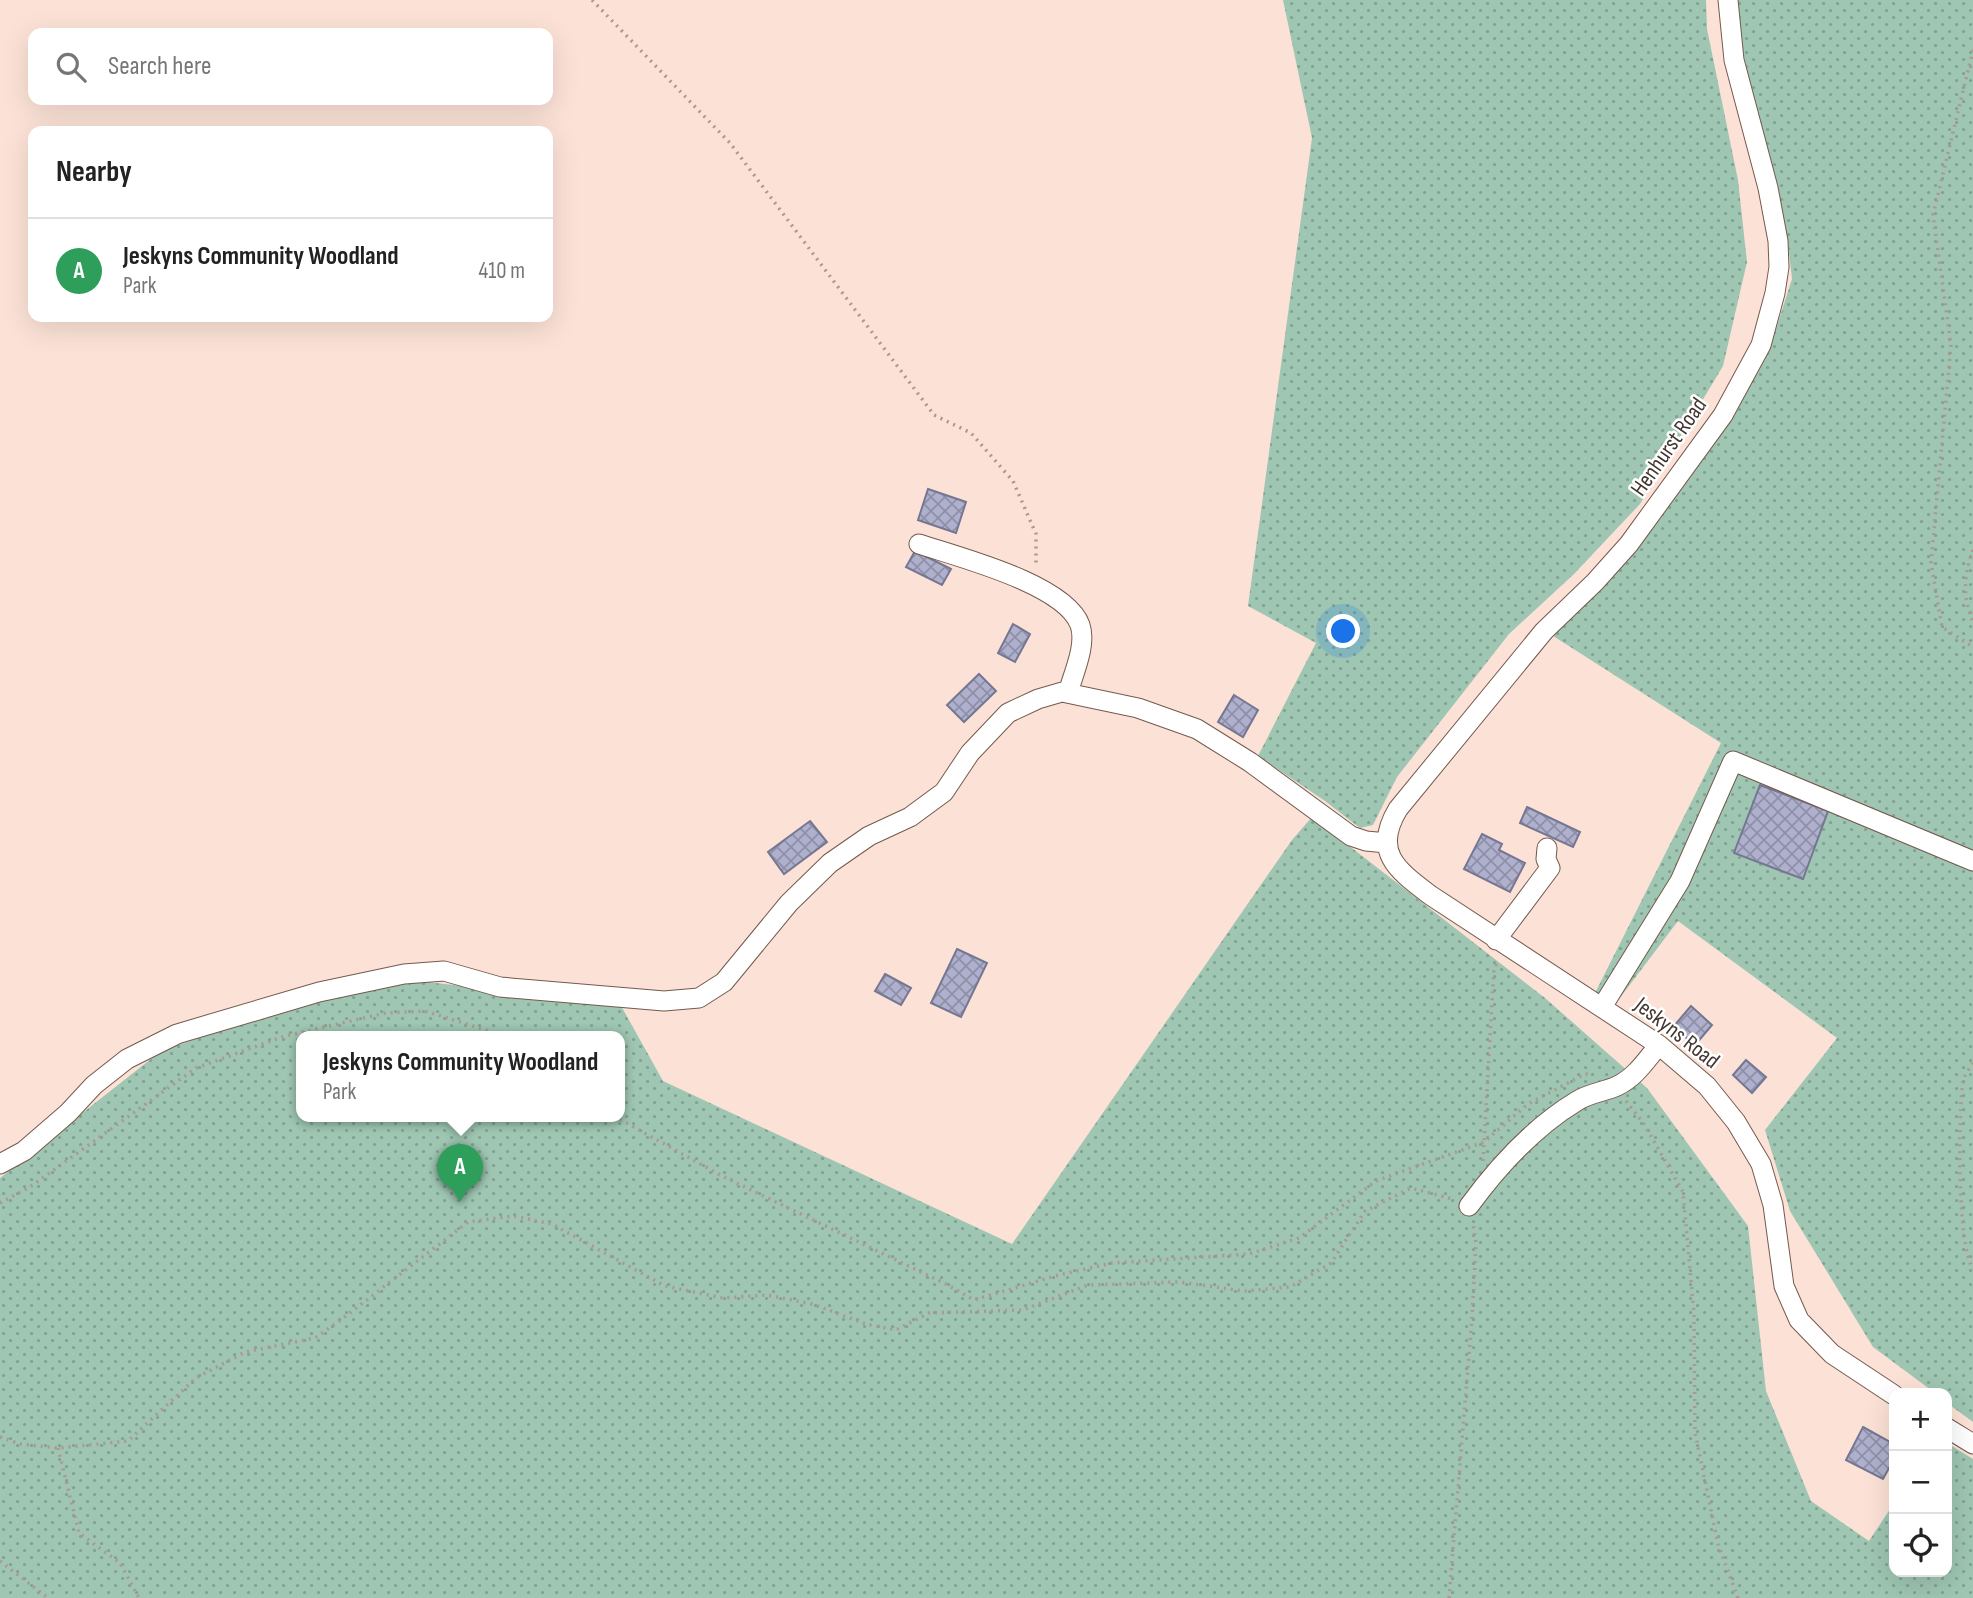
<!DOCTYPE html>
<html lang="en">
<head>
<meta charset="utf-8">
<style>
	:root { --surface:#fff; --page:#f6f6f6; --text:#222; --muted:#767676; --line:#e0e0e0; --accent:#b45309 }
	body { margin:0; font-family:"Sofia Sans Condensed",sans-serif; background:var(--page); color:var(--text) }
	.controls { position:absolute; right:21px; bottom:21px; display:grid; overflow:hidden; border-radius:14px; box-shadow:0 7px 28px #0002 }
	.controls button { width:63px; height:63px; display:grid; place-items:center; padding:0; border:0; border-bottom:2px solid var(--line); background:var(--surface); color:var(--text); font:35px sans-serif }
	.you { position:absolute; left:1344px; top:632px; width:24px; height:24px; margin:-18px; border:5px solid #fff; border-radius:50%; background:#1a73e8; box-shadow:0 0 0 10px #1a73e833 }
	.badge { display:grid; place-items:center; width:46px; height:46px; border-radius:50%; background:var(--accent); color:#fff; font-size:23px; font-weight:700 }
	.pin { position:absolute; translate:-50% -58px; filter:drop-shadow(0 2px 4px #0008) }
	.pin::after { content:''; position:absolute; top:37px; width:24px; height:21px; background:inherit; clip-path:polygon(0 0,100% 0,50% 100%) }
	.popup { position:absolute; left:296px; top:1031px; width:329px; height:91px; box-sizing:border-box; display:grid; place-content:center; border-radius:14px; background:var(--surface); filter:drop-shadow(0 2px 5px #0005); font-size:23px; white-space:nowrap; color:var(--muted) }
	.popup b { font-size:26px; color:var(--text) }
	.popup::after { content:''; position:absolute; left:50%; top:100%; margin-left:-14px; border:14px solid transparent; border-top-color:var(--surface) }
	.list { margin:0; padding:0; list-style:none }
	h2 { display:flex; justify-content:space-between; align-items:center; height:91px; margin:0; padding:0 28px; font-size:30px }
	h2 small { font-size:23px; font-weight:400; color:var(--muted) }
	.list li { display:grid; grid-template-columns:46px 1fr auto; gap:21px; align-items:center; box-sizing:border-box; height:105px; padding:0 28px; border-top:2px solid var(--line) }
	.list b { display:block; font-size:26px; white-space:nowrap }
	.list p { margin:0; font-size:23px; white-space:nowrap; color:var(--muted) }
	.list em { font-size:23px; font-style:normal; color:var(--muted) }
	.icon { flex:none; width:38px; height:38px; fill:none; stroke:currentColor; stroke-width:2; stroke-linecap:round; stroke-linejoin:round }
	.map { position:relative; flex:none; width:1973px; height:1598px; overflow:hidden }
	.search { position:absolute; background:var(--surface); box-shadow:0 7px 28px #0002; left:28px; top:28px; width:525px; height:77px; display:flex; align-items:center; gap:18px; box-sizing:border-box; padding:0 24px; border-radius:14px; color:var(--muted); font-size:26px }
	.panel { position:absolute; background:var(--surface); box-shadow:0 7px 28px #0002; left:28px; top:126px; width:525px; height:196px; border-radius:14px }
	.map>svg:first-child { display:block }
	.park { fill:url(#park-dots); fill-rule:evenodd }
	.building { fill:url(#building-cross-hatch); stroke:#757792; stroke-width:2 }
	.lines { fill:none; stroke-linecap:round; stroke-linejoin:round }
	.minor-casing { stroke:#74594c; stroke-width:21 }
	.path { stroke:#ac988f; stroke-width:3.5; stroke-dasharray:2 5; stroke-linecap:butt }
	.minor { stroke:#fff; stroke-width:19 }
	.labels { text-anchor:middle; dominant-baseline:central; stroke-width:5; stroke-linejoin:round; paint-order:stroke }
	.street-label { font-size:23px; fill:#443732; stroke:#fff }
</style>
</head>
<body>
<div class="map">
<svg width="1973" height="1598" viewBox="0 0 1973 1598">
	<defs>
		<pattern id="park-dots" width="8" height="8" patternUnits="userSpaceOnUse" patternTransform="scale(1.75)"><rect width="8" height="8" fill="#9ec6b2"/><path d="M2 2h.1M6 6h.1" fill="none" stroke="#82a291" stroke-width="1.8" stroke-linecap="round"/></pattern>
		<pattern id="building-cross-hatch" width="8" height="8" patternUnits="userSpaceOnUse" patternTransform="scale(1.75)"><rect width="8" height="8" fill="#aeb0cd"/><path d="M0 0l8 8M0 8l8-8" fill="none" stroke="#8f90a7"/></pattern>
	</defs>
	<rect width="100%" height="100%" fill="#fce2d6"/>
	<!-- park -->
	<path class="park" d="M1283 0H1706L1707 29 1738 180 1747 262 1723 366 1640 504 1574 574 1509 634 1397 777 1373 825 1360 828 1325 801 1258 756 1316 643 1248 606 1312 138Z
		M1736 0H1973V1422L1947 1403V1393H1935L1873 1347 1790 1211 1765 1130 1837 1038 1678 921 1616 1003 1595 993 1721 743 1550 634 1772 341 1792 279 1787 235 1738 32Z
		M1312 817 1545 998 1647 1088 1748 1226 1766 1391 1811 1501 1869 1541 1894 1503V1572H1947V1443L1973 1459V1598H0V1178L161 1051 261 1016 410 980 620 1004 663 1081 1012 1244 1292 840ZM301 1036H619V1116H301Z"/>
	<!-- building -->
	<path class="building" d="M928 489 966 502 956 533 918 520Z
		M915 551 951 569 942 585 906 567Z
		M1013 624 1030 634 1015 662 998 653Z
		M979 674 996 691 964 722 947 705Z
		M1234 695 1258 710 1243 737 1218 722Z
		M1760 785 1828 811 1803 879 1734 853Z
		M1527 807 1580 832 1573 847 1520 823Z
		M810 821 827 842 784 874 768 852Z
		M1482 834 1502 844 1499 850 1525 863 1510 892 1464 869Z
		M957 949 987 963 961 1017 931 1003Z
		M885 974 911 988 901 1005 875 991Z
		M1691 1006 1712 1025 1695 1045 1673 1027Z
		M1746 1060 1766 1077 1752 1093 1733 1075Z
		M1863 1427 1894 1444V1459L1883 1479 1846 1460Z"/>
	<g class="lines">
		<!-- minor casing -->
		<g class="minor-casing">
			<path id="minor" d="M1728 0 1734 60 1768 188 1778 241 1779 267 1775 293 1761 345 1723 415 1629 544 1595 582 1544 631 1398 809C1372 852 1397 870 1430 895L1659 1045 1707 1086 1736 1122 1761 1164 1773 1205 1784 1286 1799 1320 1832 1354 1894 1395
				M919 544C958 557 1065 584 1080 625 1087 645 1073 674 1068 693
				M1496 940 1550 868 1546 859 1547 848
				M1602 1007 1680 881 1733 761 1973 861
				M0 1164 24 1151 68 1113 94 1085 127 1059 177 1034 319 992 404 974 444 971 500 987 664 1001 699 998 724 982 789 903 830 863 869 836 910 817 944 792 970 753 1008 713 1038 699 1062 692 1138 708 1197 729 1250 762 1351 836 1366 841 1387 843
				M1469 1206C1499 1165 1534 1127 1577 1101 1589 1093 1604 1092 1617 1086 1636 1077 1646 1060 1659 1045
				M1947 1428 1973 1444"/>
		</g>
		<!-- path -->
		<path class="path" d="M592 0 730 143 934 415 971 433 1013 481 1036 534V564L1038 566
			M1973 50 1933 215 1951 345 1931 563 1942 627 1973 647
			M1973 550C1964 574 1962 597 1973 622
			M1973 1063C1970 1068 1964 1075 1963 1082 1958 1113 1957 1245 1973 1269
			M1626 1101 1644 1124 1683 1192 1694 1314 1695 1432 1718 1544 1738 1598
			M614 1116 720 1175 946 1284 974 1300 1055 1276 1112 1263 1249 1254 1299 1238 1376 1181 1484 1142 1528 1104 1585 1074H1591
			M1483 1161 1494 968 1499 960
			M0 1203 30 1187 196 1068 285 1036 386 1013 425 1011 486 1030 494 1036
			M0 1437 20 1444 58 1448 128 1441 196 1378 245 1352 315 1338 342 1319 468 1222 513 1216 552 1224 665 1286 723 1298 767 1295 812 1304 866 1324 896 1330 929 1313 1023 1310 1088 1285 1179 1282 1244 1291 1290 1287 1331 1263 1365 1211 1411 1188 1453 1199
			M58 1448 79 1533 120 1563 139 1598
			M0 1561 48 1598
			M1449 1598 1472 1318 1476 1243 1473 1223"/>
		<!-- minor -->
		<use href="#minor" class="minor"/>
	</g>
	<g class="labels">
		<!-- street labels -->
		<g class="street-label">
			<text transform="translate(1669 447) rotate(-55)">Henhurst Road</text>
			<text transform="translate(1677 1033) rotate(38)">Jeskyns Road</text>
		</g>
	</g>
</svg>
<div class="controls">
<button>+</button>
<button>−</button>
<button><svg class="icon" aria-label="locate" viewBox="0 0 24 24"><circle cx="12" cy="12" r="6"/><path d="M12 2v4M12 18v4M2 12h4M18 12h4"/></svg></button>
</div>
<div class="you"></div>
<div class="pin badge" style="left:460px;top:1202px;background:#2e9e5b">A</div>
<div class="popup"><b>Jeskyns Community Woodland</b>Park</div>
<div class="search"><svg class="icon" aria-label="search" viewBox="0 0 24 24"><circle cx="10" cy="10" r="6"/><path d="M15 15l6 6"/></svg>Search here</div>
<section class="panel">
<h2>Nearby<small></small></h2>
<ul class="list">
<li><span class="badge" style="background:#2e9e5b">A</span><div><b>Jeskyns Community Woodland</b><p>Park</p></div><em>410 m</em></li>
</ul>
</section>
</div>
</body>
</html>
